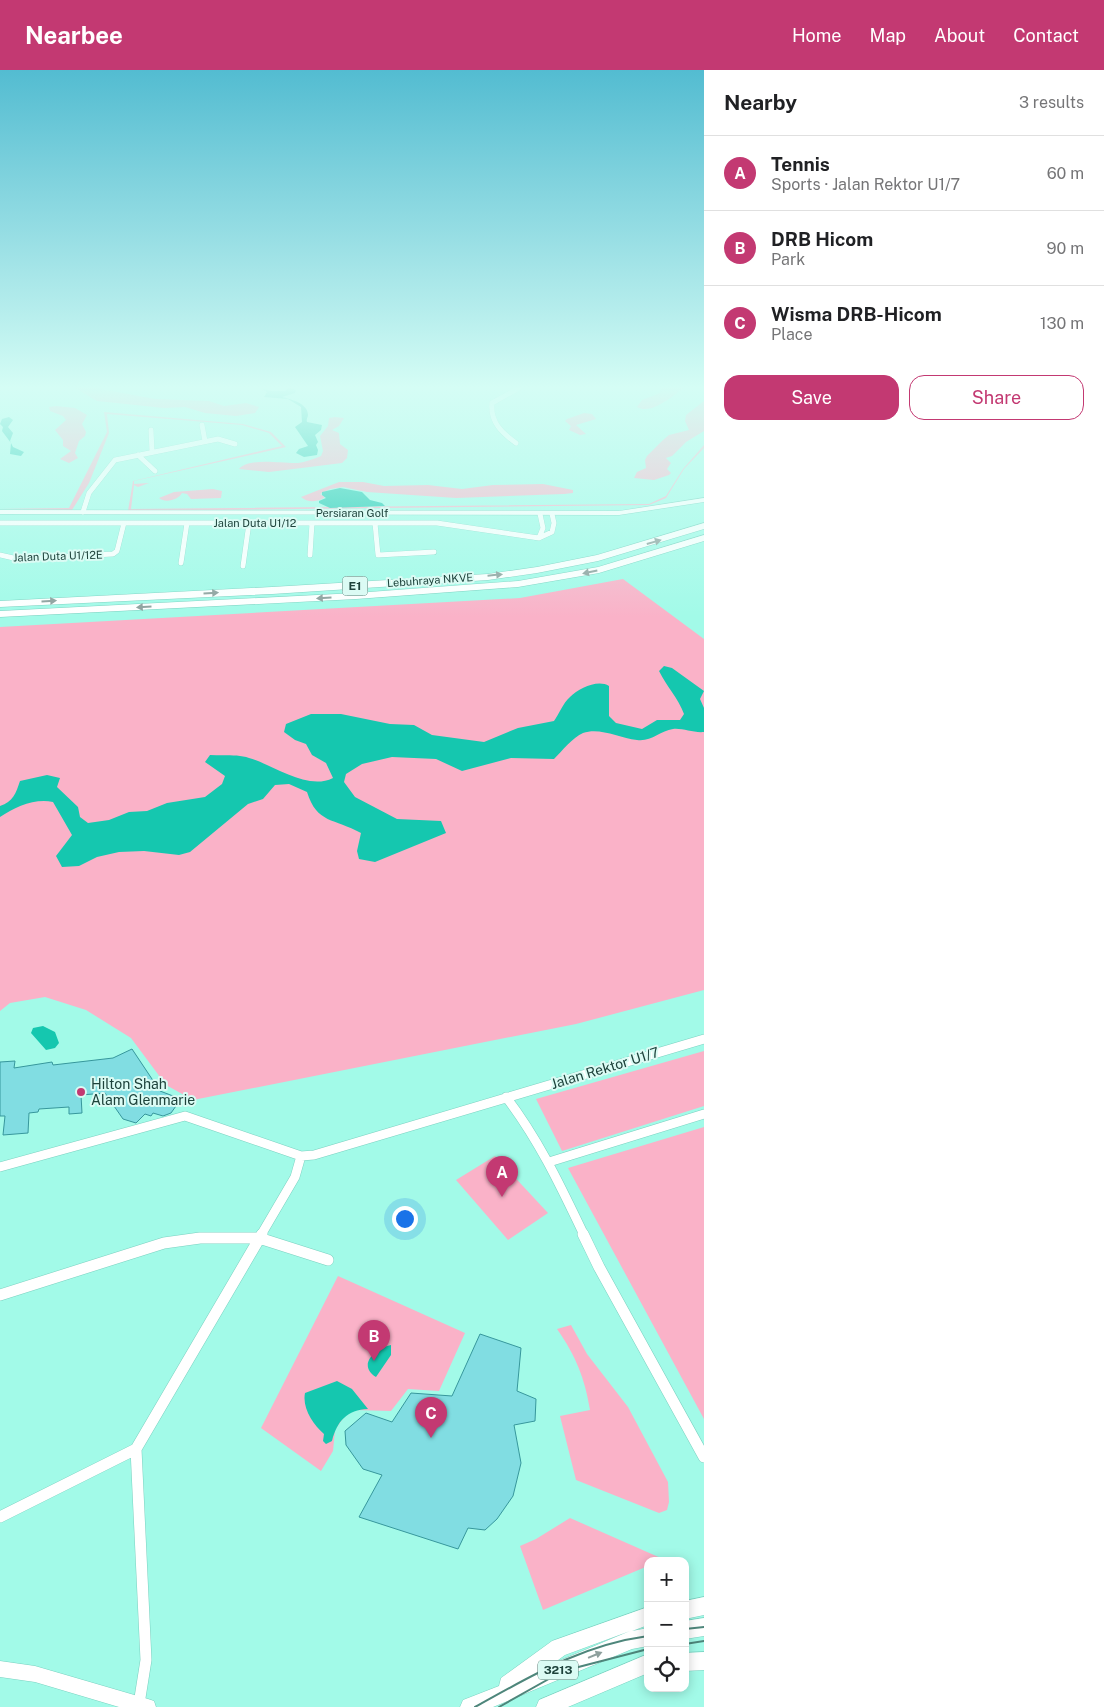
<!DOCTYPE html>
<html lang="en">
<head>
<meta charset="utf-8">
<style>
	:root { --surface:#fff; --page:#f6f6f6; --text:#202124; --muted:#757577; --line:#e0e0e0; --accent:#c33972 }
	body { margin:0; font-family:"Public Sans",sans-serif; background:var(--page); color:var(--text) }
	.controls { position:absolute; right:15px; bottom:15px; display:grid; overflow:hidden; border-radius:10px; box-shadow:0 2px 12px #0003 }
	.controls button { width:45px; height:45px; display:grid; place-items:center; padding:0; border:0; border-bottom:1px solid var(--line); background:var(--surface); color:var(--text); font:25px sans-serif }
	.you { position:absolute; left:404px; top:1148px; width:18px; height:18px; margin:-12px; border:4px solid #fff; border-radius:50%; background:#1a73e8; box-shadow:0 0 0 8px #1a73e833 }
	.badge { display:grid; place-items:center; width:32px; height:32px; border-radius:50%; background:var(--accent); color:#fff; font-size:16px; font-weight:700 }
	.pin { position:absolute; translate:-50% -41px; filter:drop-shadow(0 1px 2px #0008) }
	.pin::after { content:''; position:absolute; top:26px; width:18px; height:15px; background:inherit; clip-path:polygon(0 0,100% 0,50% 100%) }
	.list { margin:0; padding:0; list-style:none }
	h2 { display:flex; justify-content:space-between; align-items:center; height:65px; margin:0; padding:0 20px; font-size:21px }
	h2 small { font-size:16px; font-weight:400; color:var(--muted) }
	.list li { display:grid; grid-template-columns:32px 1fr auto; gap:15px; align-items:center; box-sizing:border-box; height:75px; padding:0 20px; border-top:1px solid var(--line) }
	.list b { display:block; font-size:19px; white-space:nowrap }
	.list p { margin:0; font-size:16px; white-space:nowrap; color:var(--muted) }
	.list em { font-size:16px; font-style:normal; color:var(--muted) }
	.actions { display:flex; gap:10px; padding:15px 20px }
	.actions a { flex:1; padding:11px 0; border:1px solid var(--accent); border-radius:15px; text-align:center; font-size:18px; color:var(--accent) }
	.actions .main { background:var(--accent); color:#fff }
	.icon { flex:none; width:28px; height:28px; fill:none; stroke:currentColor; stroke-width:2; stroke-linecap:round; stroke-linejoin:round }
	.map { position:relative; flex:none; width:704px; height:1637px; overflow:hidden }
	header { display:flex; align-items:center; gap:30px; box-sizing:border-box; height:70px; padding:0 25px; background:var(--accent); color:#fff }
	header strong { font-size:24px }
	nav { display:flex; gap:28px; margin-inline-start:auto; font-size:18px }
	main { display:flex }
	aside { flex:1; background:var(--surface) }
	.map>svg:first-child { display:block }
	.green { fill:#fab2c8 }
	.water { fill:#15c7af }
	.building { fill:#81dde2; stroke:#37979c }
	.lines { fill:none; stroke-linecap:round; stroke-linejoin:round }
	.street-far2-casing { stroke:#7ad1c0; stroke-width:5.5 }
	.street-far1-casing { stroke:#7ad1c0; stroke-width:10 }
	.street-casing { stroke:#7ad1c0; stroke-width:12 }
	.secondary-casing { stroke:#7ad1c0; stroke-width:1 }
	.primary-casing { stroke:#7ad1c0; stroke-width:1 }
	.highway-casing { stroke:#7ad1c0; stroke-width:1 }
	.street-far2 { stroke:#fff; stroke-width:5 }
	.street-far1 { stroke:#fff; stroke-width:9 }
	.street { stroke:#fff; stroke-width:11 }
	.secondary { fill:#fff; fill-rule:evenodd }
	.primary { fill:#fff; fill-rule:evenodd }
	.highway { fill:#fff; fill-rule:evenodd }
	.tram { stroke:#4e867b; stroke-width:2 }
	.oneway { fill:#8ea09d }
	.poi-dot { fill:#c33972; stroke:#dbfbf4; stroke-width:2 }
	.labels { text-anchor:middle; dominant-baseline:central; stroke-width:4; stroke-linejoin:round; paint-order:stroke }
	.far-street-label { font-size:11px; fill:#1d423b; stroke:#dbfbf4 }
	.shield { fill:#dbfbf4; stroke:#567a72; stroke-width:1 }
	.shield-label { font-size:12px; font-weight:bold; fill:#1d423b }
	.street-label { font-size:14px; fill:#1d423b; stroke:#dbfbf4 }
	.poi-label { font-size:14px; fill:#1d423b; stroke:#dbfbf4; text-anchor:start }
</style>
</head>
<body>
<header>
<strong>Nearbee</strong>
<nav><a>Home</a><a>Map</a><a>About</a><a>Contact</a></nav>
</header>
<main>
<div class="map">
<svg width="704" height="1637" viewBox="0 0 704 1637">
	<rect width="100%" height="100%" fill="#a2fae8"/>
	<!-- green -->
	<path class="green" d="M75 318H96L155 329 209 331 224 336 246 333 259 337 255 343 236 346 205 343 185 337 164 338 97 331Z
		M661 318H683C672 327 651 345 637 337L642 330 660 323Z
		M704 331V361L686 372 672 386 666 388 671 393 667 399 671 403 669 405 654 410 634 408 637 402 646 398 645 390 647 386 663 370 669 365 689 360 685 351 686 345Z
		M56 336 75 338 87 345 82 354 86 362 85 366 79 371 75 383 78 388 69 393 60 389 71 381 63 376V370L55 360 66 350 63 346 50 341 49 337Z
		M104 342 243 354 271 362 286 377 134 411V414L149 413 138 417 134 415 131 439 649 434 666 426 683 399 704 375V378L684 399 666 428 649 435 128 441 133 411 282 376 269 363 242 355 107 344 109 363 89 413 72 440 0 439 69 438 107 362Z
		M584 343 592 344 596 349 576 355 586 364 580 365 569 360 571 356 565 351 567 349Z
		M335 347 344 348 339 356 332 360 339 363 340 374 348 380 347 388 342 393 269 402 239 399C249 387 283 394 298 393 305 392 314 389 321 386L323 381 320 366 328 356 329 348Z
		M339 412H363L384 416 428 415 462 419 493 415 543 414 573 420V423L564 424 456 428 367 422 343 417 330 419 320 424 325 427C320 432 307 433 301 427Z
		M213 419 222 421 221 428 191 429 187 424 182 423C179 429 166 434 159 428L174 422Z
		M623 509 704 569V920L576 954 193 1030 166 1015 131 968 86 940 45 927 10 933 0 941V557L520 528Z
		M704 981V1036L562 1081 536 1029Z
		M704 1057V1349L568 1098Z
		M495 1086 548 1143 508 1170 456 1110Z
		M338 1206 465 1263 439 1321 408 1319 391 1341 354 1340 346 1344 335 1360 333 1381 321 1401 261 1358Z
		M571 1255 587 1284 628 1337 668 1412 669 1432 667 1440 659 1443 576 1410 560 1346 590 1340C585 1309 576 1286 557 1259Z
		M570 1448 663 1489 648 1491V1496L543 1540 520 1476 536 1469Z"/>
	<!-- water -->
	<path class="water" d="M261 318 270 321H285L289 318 296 320 295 323 282 327C290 329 308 333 308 345 308 347 306 349 307 352L322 355 321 360 315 365 318 372 316 375 318 380 317 385 304 387 296 383 299 379 308 376 295 357 302 352 301 337 288 329 264 327 267 322Z
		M9 347 13 350 8 357 13 363 10 371 13 377 24 382 21 386 10 384 11 373 2 361 3 357 0 354 2 349Z
		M340 418 362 422 370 430 382 433 385 436 330 438 319 433V431L326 428 322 425V422Z
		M664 596 672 598 704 621 700 629 704 638V662C693 663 683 658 673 659 660 661 651 672 637 670 619 668 600 657 583 663 573 667 562 681 554 689L511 688 462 701 436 689 392 687 362 694 346 704 344 712 355 727 397 749 441 751 446 763 375 792 359 789 357 781 361 763C334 748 317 754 307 722L289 714 275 715 263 729 248 734 190 782 179 785 144 781 119 782 97 787 79 796 62 797 56 786 72 765 53 732C35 728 15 737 0 747V736C13 732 16 723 20 711L47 705 60 708 57 717 78 737 80 747 88 753 109 750 129 742 147 741 167 733 205 727 222 714 225 706 205 692 210 685C222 686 238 684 249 688 274 695 307 721 333 708L326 693 312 685 306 674 295 670 284 662 286 654 311 644H341L390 654 414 655 432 665 484 672 518 658 554 651C559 644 563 633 570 627 579 618 598 609 609 616V646L616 653 642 659 657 650H680L684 644C678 628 667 617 659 601Z
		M43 956 55 962 59 973 55 978 46 980 31 963 33 958Z
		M391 1275V1285L376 1307C356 1294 377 1278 391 1275Z
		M337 1311 352 1319 368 1339C347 1340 337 1351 332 1371L326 1374 323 1371 324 1364C313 1354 302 1338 305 1323Z"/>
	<!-- building -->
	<path class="building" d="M132 979 160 1021 181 1029 171 1043 163 1046 153 1043 151 1046 145 1044 136 1053 123 1049 105 1023 81 1025 82 1043 69 1044V1037L39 1039 38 1042 29 1043 28 1063 3 1065 5 1046H0V992L15 991 14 998 52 992 53 995 113 988Z
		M480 1264 521 1278 517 1321 536 1329 535 1351 514 1355 521 1393 513 1426 497 1449 485 1460 468 1458 458 1479 359 1447 382 1405 363 1399 346 1375 345 1361 366 1343 392 1352 411 1323 452 1326Z"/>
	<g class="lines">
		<!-- street-far2 casing -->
		<g class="street-far2-casing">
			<path id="street-far2" d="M202 355 205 371
				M151 360 152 382
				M516 373C502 363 490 352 492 333L519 318
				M138 385 155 401
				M83 442 89 423 115 390 218 369 235 374
				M0 453H437L539 468 552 462 554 453 552 444
				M375 453 378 485 434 482
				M539 468 543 458 540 444
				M0 485 18 489 113 484 117 481 124 453
				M310 485 312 453
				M181 493 187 453
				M243 496 249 453"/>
		</g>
		<!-- street-far1 casing -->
		<g class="street-far1-casing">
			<path id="street-far1" d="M506 1027C539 1070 561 1117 584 1165
				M549 1092 704 1044
				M0 1097 185 1046 301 1086 314 1085 704 969
				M261 1165 295 1107 301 1086"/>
		</g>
		<!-- street casing -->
		<g class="street-casing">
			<path id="street" d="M583 1164 599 1197 704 1387
				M0 1225 164 1173 200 1168H259L328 1190
				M0 1447 136 1379
				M139 1634 146 1590 136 1379 262 1164"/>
		</g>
		<!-- secondary casing -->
		<g class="secondary-casing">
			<path id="secondary" d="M704 428V432L619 445 0 444V440L619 441Z
				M0 1591 35 1596 148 1629 154 1631 156 1637H119L35 1612 0 1607Z"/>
		</g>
		<!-- primary casing -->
		<g class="primary-casing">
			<path id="primary" d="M704 1527V1545L685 1549V1531Z
				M648 1537V1555L632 1561 648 1558V1576L632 1579 493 1637H460L463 1630 499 1616 501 1608 552 1571ZM630 1561 554 1593 565 1585Z
				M704 1548V1566L685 1569V1551Z
				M704 1582V1600L685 1601V1583Z
				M648 1584V1603L568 1637H536L539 1630Z"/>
		</g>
		<!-- highway casing -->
		<g class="highway-casing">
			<path id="highway" d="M704 453V459L598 491 537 503 488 510 272 524 0 537V531L272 517 488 504 537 497 597 485Z
				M704 465V471L599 503 518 517 356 529 0 547V541L356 523 518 511 598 497Z"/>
		</g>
		<!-- street-far2 -->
		<use href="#street-far2" class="street-far2"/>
		<!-- street-far1 -->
		<use href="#street-far1" class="street-far1"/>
		<!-- street -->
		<use href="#street" class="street"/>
		<!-- secondary -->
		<use href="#secondary" class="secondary"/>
		<!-- primary -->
		<use href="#primary" class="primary"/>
		<!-- highway -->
		<use href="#highway" class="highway"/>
		<!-- tram -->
		<path class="tram" d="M685 1559 704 1557
			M685 1574 704 1571
			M475 1637C533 1605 582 1575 648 1566
			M499 1637 563 1601 648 1579"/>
	</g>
	<!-- one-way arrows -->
	<defs><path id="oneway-solid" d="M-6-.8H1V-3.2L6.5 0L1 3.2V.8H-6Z" transform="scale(1.25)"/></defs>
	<g class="oneway">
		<use href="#oneway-solid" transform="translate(654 472) rotate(-16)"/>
		<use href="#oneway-solid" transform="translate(590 502) rotate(168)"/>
		<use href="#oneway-solid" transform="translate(495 505) rotate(-6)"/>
		<use href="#oneway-solid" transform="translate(211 523) rotate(-3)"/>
		<use href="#oneway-solid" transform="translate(324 528) rotate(177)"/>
		<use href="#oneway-solid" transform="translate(49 531) rotate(-3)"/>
		<use href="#oneway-solid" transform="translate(144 537) rotate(177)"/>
		<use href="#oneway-solid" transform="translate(595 1585) rotate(-22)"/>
	</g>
	<!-- sky -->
	<linearGradient id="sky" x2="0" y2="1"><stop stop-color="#53bcd1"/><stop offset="0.58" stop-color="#d5fdf5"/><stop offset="1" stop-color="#d5fdf5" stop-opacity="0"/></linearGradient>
	<rect width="704" height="547" fill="url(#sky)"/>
	<!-- markers -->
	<circle class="poi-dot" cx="81" cy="1022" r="5"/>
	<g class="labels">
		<!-- far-street labels -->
		<g class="far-street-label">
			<text x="352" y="443">Persiaran Golf</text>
			<text x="255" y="453">Jalan Duta U1/12</text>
			<text transform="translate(58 486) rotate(-2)">Jalan Duta U1/12E</text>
			<text transform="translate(430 510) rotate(-4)">Lebuhraya NKVE</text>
		</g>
		<!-- shield labels -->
		<g class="shield">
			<rect x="342.5" y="506.5" width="25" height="19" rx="4"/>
			<rect x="538" y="1590.5" width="40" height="19" rx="4"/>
		</g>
		<g class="shield-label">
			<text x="355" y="516">E1</text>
			<text x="558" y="1600">3213</text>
		</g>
		<!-- street labels -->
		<g class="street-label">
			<text transform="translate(605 998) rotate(-17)">Jalan Rektor U1/7</text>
		</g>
		<!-- poi labels -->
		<g class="poi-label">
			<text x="91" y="1014">Hilton Shah<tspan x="91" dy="16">Alam Glenmarie</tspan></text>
		</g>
	</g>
</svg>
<div class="controls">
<button>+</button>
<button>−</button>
<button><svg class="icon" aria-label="locate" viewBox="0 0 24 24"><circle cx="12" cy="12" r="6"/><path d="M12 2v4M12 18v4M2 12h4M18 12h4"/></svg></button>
</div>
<div class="you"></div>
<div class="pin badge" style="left:502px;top:1127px">A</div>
<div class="pin badge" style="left:374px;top:1291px">B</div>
<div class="pin badge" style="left:431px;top:1368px">C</div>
</div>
<aside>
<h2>Nearby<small>3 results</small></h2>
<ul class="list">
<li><span class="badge">A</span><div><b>Tennis</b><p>Sports · Jalan Rektor U1/7</p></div><em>60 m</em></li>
<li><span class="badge">B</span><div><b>DRB Hicom</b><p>Park</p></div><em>90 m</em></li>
<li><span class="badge">C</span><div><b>Wisma DRB-Hicom</b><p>Place</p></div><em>130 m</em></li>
</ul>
<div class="actions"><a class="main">Save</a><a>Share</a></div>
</aside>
</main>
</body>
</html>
